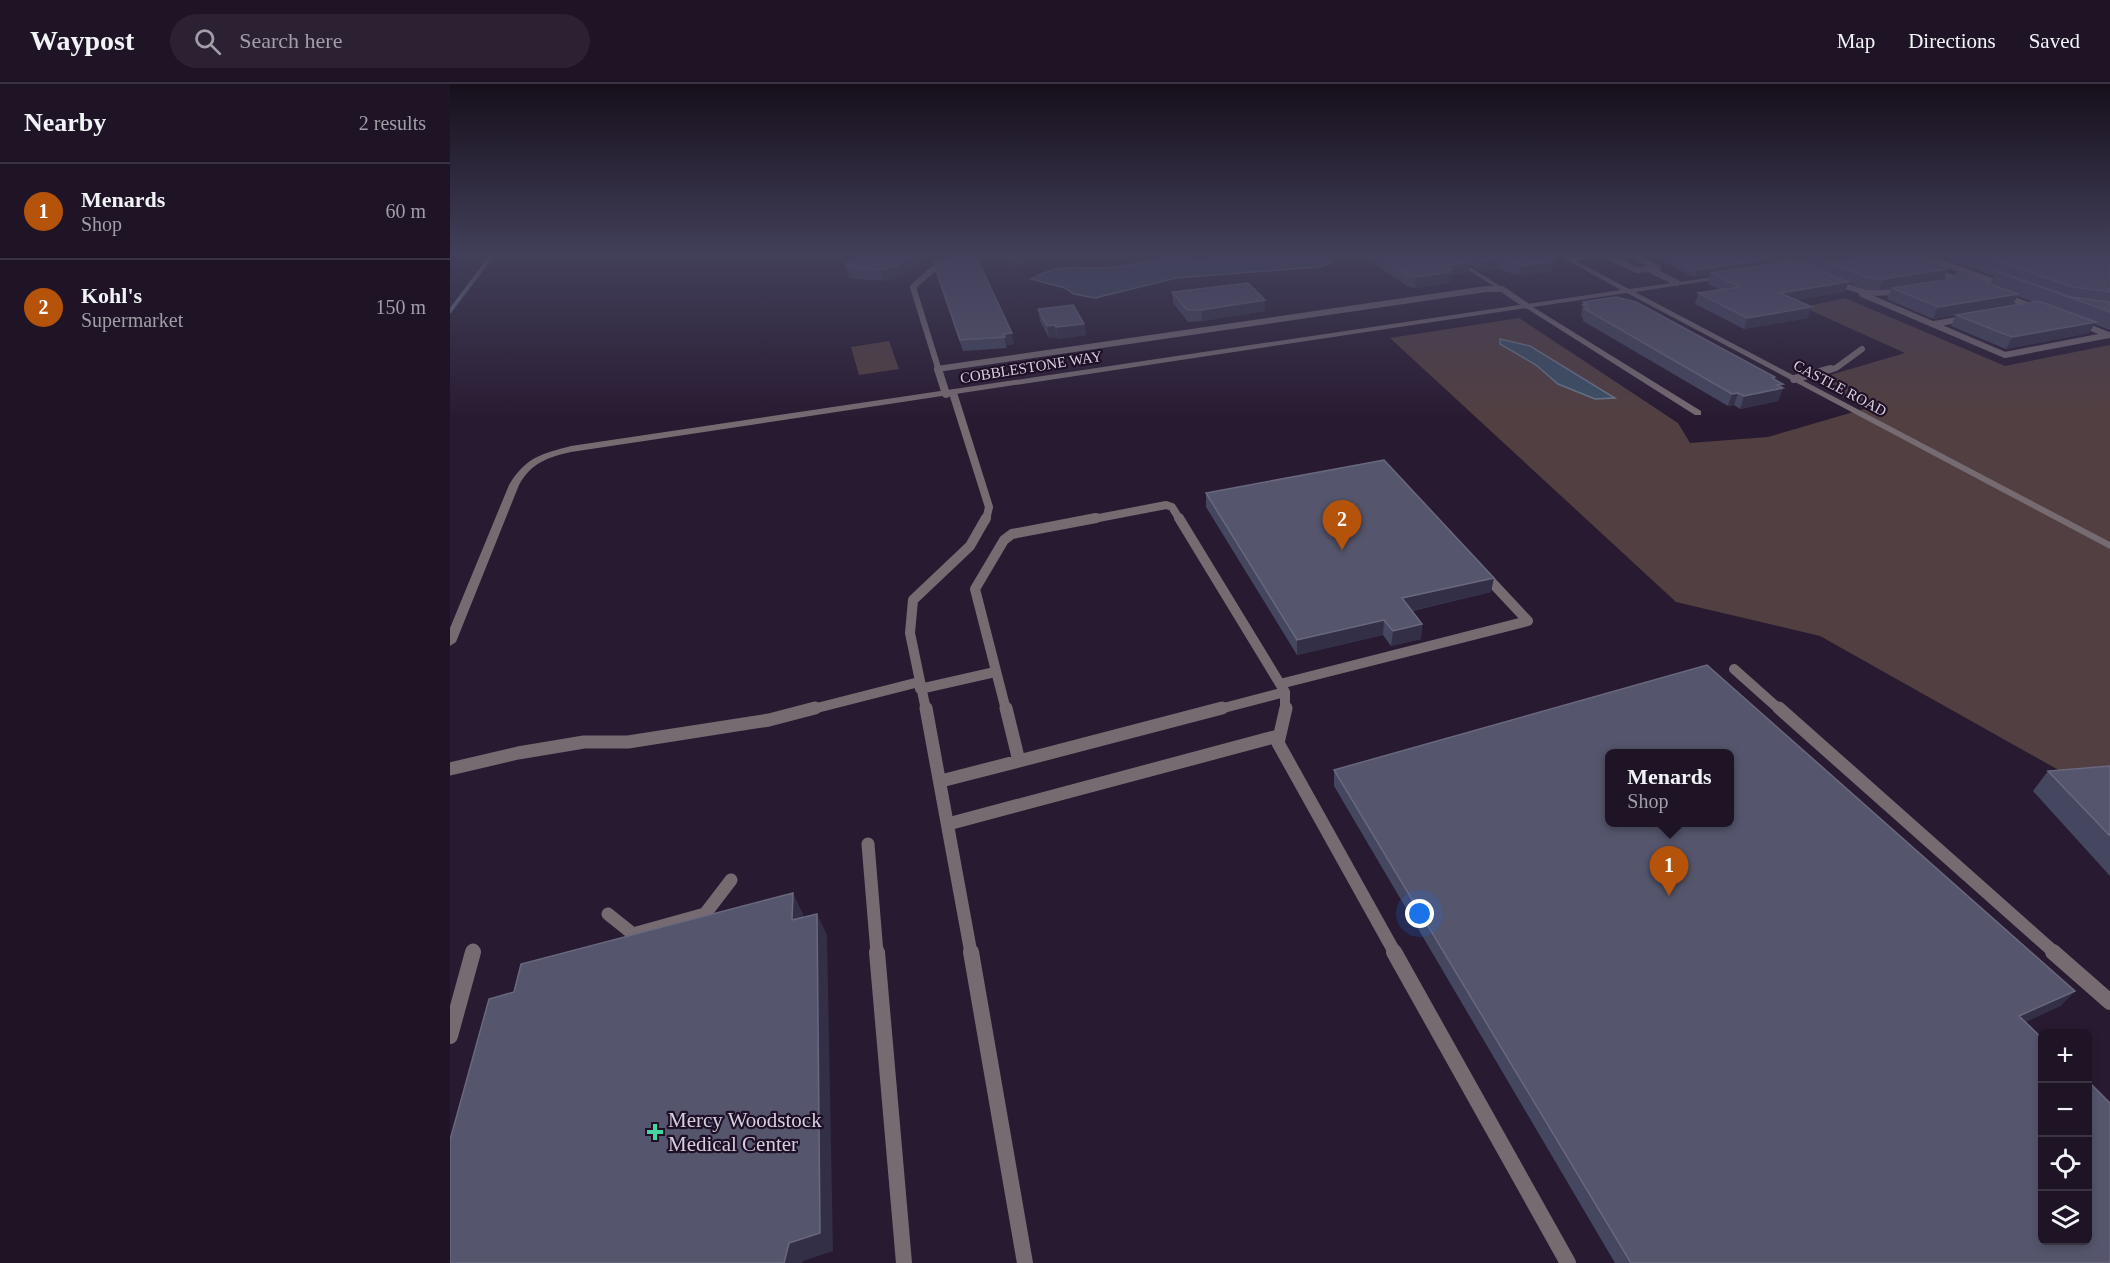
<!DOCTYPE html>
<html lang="en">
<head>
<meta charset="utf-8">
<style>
	:root { --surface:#1e1425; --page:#2b2132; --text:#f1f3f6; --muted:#a19ea7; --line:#3c3342; --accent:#b45309 }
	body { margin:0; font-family:Georgia,serif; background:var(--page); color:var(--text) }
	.controls { position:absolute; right:18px; bottom:18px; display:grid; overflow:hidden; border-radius:9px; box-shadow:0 3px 9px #0003 }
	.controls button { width:54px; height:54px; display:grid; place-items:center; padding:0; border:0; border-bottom:2px solid var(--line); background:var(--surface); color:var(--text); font:30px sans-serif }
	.you { position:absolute; left:970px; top:830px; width:21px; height:21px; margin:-15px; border:4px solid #fff; border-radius:50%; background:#1a73e8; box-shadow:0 0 0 9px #1a73e833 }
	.badge { display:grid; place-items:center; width:39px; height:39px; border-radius:50%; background:var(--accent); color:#fff; font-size:20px; font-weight:700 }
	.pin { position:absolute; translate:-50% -50px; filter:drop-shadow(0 2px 3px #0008) }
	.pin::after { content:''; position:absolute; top:32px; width:21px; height:18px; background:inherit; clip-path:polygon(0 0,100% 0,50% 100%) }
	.popup { position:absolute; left:1155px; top:665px; width:129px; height:78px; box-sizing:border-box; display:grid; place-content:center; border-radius:9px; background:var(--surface); filter:drop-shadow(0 2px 4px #0005); font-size:20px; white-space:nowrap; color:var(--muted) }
	.popup b { font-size:22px; color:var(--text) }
	.popup::after { content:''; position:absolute; left:50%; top:100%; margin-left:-12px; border:12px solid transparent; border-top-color:var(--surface) }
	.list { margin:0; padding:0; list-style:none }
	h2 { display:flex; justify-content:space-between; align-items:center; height:78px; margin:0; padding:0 24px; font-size:26px }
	h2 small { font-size:20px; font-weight:400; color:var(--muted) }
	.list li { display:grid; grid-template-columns:39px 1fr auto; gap:18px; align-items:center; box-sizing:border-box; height:96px; padding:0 24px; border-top:2px solid var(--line) }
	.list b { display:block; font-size:22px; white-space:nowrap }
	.list p { margin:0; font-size:20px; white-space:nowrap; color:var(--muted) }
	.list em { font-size:20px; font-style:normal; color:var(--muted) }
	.icon { flex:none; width:33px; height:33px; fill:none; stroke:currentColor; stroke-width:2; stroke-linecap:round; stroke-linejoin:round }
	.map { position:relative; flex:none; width:1660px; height:1179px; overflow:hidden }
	header { display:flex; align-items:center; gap:36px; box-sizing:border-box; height:84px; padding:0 30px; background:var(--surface); border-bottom:2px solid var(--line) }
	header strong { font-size:28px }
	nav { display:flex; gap:33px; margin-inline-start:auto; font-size:21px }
	.search { width:420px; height:54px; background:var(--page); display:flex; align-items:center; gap:15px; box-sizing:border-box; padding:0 21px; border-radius:33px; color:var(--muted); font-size:22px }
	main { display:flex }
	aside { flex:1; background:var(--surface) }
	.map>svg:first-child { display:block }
	.green { fill:#523f41 }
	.water { fill:#3d5065; stroke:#6b7689; stroke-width:1.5 }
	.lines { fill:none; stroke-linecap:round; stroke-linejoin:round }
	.stream { stroke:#6b7689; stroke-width:4 }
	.service-far4 { stroke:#776b72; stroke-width:6 }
	.service-far3 { stroke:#776b72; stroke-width:8 }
	.service-far2 { stroke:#776b72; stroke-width:10 }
	.service-far1 { stroke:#776b72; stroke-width:13 }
	.service { stroke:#776b72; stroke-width:16 }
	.minor { fill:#776b72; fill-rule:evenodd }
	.wall { fill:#454660; fill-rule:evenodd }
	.shaded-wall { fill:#332f47 }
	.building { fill:#55556d; stroke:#69687f; stroke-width:1.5; fill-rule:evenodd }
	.poi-dot { fill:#47d49e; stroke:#1e1127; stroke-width:2 }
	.labels { text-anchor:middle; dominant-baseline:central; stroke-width:4.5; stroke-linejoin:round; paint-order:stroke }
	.far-street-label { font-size:15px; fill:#d7cede; stroke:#1e1127 }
	.near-poi-label { font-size:21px; fill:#d7cede; stroke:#1e1127; text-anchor:start }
</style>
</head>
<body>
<header>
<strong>Waypost</strong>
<div class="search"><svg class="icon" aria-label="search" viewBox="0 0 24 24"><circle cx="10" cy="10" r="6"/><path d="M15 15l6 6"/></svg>Search here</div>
<nav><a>Map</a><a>Directions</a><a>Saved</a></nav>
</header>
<main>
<aside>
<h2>Nearby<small>2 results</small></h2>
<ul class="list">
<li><span class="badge">1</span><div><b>Menards</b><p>Shop</p></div><em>60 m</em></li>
<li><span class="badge">2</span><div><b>Kohl's</b><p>Supermarket</p></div><em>150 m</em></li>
</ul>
</aside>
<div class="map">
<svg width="1660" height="1179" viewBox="0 0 1660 1179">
	<rect width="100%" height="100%" fill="#281b31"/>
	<!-- green -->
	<path class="green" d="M1395 214 1555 282 1660 261V695L1614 689 1370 552 1226 518 940 254 1069 234 1228 339 1240 359 1318 353 1414 325 1363 296 1455 269 1353 223Z
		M439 257 449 285 409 291 401 263Z"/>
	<!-- water -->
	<path class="water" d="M778 170H877L888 173 881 179 868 183 726 194 645 214 624 210 615 204 581 195C616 176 629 187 665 183 682 182 697 175 715 174 735 173 759 179 778 170Z
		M1050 255 1080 262 1165 314 1145 315 1108 300 1086 281 1050 260Z"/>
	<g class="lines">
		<!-- stream -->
		<path class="stream" d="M0 227 43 170"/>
		<!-- service-far4 -->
		<path class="service-far4" d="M1153 170 1187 186 1208 184 1180 170
			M1468 170 1553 201
			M1118 175 1156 170
			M1201 186 1227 199
			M1484 187 1501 193 1496 201 1488 202
			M1383 198 1417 209 1452 208
			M1412 210 1555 271 1659 251 1631 240
			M1552 211 1585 224
			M1484 240 1518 234
			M487 285 1036 205H1052L1077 222
			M489 287 463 203 482 186 519 170
			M1375 287 1386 284 1412 265"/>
		<!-- service-far3 -->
		<path class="service-far3" d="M488 285 496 310
			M1344 295 1380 285
			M503 309 539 423 536 436
			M638 436 716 421 722 423 730 436"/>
		<!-- service-far2 -->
		<path class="service-far2" d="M729 434 835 608
			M1284 585 1330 626
			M830 600 1078 537 1033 489
			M470 605 545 588
			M835 608V626
			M359 626 469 598
			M476 626 460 549 463 516 520 462 536 434
			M556 626 525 505 554 456 562 450 646 434
			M766 626 835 608"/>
		<!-- service-far1 -->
		<path class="service-far1" d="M476 624 521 869
			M556 624 569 677 772 624
			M836 624 828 659 945 869
			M1329 624 1605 869
			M0 685 68 669 134 658H178L319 636 365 624
			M491 697 569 677
			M498 740 828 652
			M418 760 427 869
			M158 830 183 850 255 830 281 796
			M22 869 23 866"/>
		<!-- service -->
		<path class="service" d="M427 868 454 1179
			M521 868 575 1179
			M944 868 1118 1179
			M1603 868 1660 918
			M0 952 23 868"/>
		<!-- minor -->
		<path class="minor" d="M992 170H999L1055 205 1050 206Z
			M1106 170H1113L1179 205 1278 191V193L1276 194 1185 208 1660 458V465L1177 209 1083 223 1251 327V331H1245L1076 224 121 368C98 373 81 379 69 401L6 558 0 562V544L59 401C76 373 91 370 121 362L1171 206Z
			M1367 170H1376L1336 183 1331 182Z"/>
	</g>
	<!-- wall -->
	<path class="wall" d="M413 170H503L504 171 483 180 480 174 452 192 433 197 399 194 395 180Z
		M554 170H599V172L562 184Z
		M911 170H1095L1102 185 1101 188 1069 192 1047 185 1031 187 1019 180 1018 189 1002 191 1001 196H1000L999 199 965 204 957 202Z
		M1196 170H1346L1345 174 1343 175 1354 179 1357 170H1360L1381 177 1498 185 1493 196 1429 206 1413 205 1398 198 1395 208 1346 216 1358 234 1294 245 1245 220 1248 209 1271 206 1258 200 1260 191 1244 193Z
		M1486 170H1660V246L1644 240 1639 249 1556 265 1501 242 1506 231 1483 235 1437 215 1442 204 1501 195 1540 200 1544 192 1485 171ZM1567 212 1584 218 1563 221Z
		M484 180 564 260 556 261 557 264 513 267 486 190Z
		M722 208 815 227 752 237 738 238 723 219Z
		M1133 218 1324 295 1333 304 1328 317 1290 325 1284 321 1278 322 1133 237V234L1131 233Z
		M588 225 634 240 636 251 608 255 607 253 599 254 590 237Z
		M756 409 1041 508 962 527 972 540 971 555 941 562 933 551 847 571 756 423Z
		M1660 682V792L1583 707 1598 687Z
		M884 686 1625 907 1610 922 1575 938 1660 1179H1165L884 702Z"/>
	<!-- shaded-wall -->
	<path class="shaded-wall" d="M468 170H479L480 174 452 192 433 197 430 186Z
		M480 170H503L504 171 483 180Z
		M573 170H599V172L562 184 560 174Z
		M1338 170H1346L1345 174 1319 182 1261 189 1260 191 1244 193 1246 186Z
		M1104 174 1101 188 1069 192 1071 182Z
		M1048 175 1047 185 1031 187 1032 177Z
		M1019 178 1018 189 1002 191 1001 196H1000L999 199 965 204 966 193 997 182Z
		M1498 185 1493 196 1429 206 1433 195Z
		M1398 198 1395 208 1326 219 1330 209Z
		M1568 210 1563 221 1483 235 1488 223Z
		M815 216V227L752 237 751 226Z
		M1362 223 1358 234 1294 245 1297 234Z
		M1646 238 1639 249 1556 265 1562 253Z
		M634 240 636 251 608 255 606 243Z
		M605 241 607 253 599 254 597 242Z
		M562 249 564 260 556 261 553 250Z
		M1333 300 1331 305 1333 304 1328 317 1290 325 1294 312 1327 301Z
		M1288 309 1284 321 1278 322 1282 310Z
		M1044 494 1041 508 951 529 952 514Z
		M934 536 933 551 847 571V556Z
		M972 540 971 555 941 562 943 547Z
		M343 809 353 830V857L342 836Z
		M367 830 377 851 383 1167 353 1177 352 1179H334Z
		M1625 907 1610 922 1555 948 1569 932Z"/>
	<!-- building -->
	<path class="building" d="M413 170H468L449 181 430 186 396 183 400 181 395 180Z
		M507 170H525L562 249 553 250 555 253 510 256 484 180Z
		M558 170H573L560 174Z
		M926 170H1005L1019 178 997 182 1002 185 997 186 1000 188 966 193 957 191Z
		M1020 170H1095L1104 174 1099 175 1103 177 1071 182 1048 175 1032 177Z
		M1212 170H1338L1321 175 1246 186Z
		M1360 170 1381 177 1428 170H1455L1498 185 1433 195 1417 194Z
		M1527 170H1660V208L1623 203Z
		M1342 174 1398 198 1330 209 1362 223 1297 234 1248 209 1290 203 1261 189 1323 180Z
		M1546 187 1621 213 1660 218V228Z
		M1508 189 1568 210 1488 223 1442 204 1501 195Z
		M798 199 815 216 751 226H737L722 208Z
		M1166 213 1186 218 1325 293 1322 294 1333 300 1327 301 1333 304 1294 312 1288 309 1282 310 1135 225H1138L1133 221H1138L1133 218Z
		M1588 217 1646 238 1562 253 1506 231Z
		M623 221 634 240 606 243 605 241 597 242 588 225Z
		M934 376 1044 494 952 514 972 540 943 547 934 536 847 556 756 409Z
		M1257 581 1625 907 1569 932 1593 955V1156H1638V997L1660 1019V1179H1181L884 686ZM1159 669H1279V738H1159Z
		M1660 682V752L1598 687Z
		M343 809 342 836 367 830 370 1149 339 1159 334 1179H0V1056L39 915 64 908 71 880Z"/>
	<!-- sky -->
	<linearGradient id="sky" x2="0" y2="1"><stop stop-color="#160f1b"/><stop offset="0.51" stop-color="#423f5a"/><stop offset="1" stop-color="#423f5a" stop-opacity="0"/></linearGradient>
	<rect width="1660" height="335" fill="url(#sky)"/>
	<!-- markers -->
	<path class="poi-dot" d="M202 1039h6v6h6v6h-6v6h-6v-6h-6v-6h6z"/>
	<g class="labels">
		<!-- far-street labels -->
		<g class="far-street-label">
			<text transform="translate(581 283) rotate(-9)">COBBLESTONE WAY</text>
			<text transform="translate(1390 304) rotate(28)">CASTLE ROAD</text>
		</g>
		<!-- near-poi labels -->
		<g class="near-poi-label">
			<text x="218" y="1036">Mercy Woodstock<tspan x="218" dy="24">Medical Center</tspan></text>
		</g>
	</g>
</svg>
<div class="controls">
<button>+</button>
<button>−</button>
<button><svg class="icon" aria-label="locate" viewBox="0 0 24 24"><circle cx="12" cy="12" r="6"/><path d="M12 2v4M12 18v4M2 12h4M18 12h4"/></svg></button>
<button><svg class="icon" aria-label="layers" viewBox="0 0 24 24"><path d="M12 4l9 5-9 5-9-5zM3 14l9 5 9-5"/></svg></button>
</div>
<div class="you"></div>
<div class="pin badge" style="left:1219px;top:812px">1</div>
<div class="popup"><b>Menards</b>Shop</div>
<div class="pin badge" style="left:892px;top:466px">2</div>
</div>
</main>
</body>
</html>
